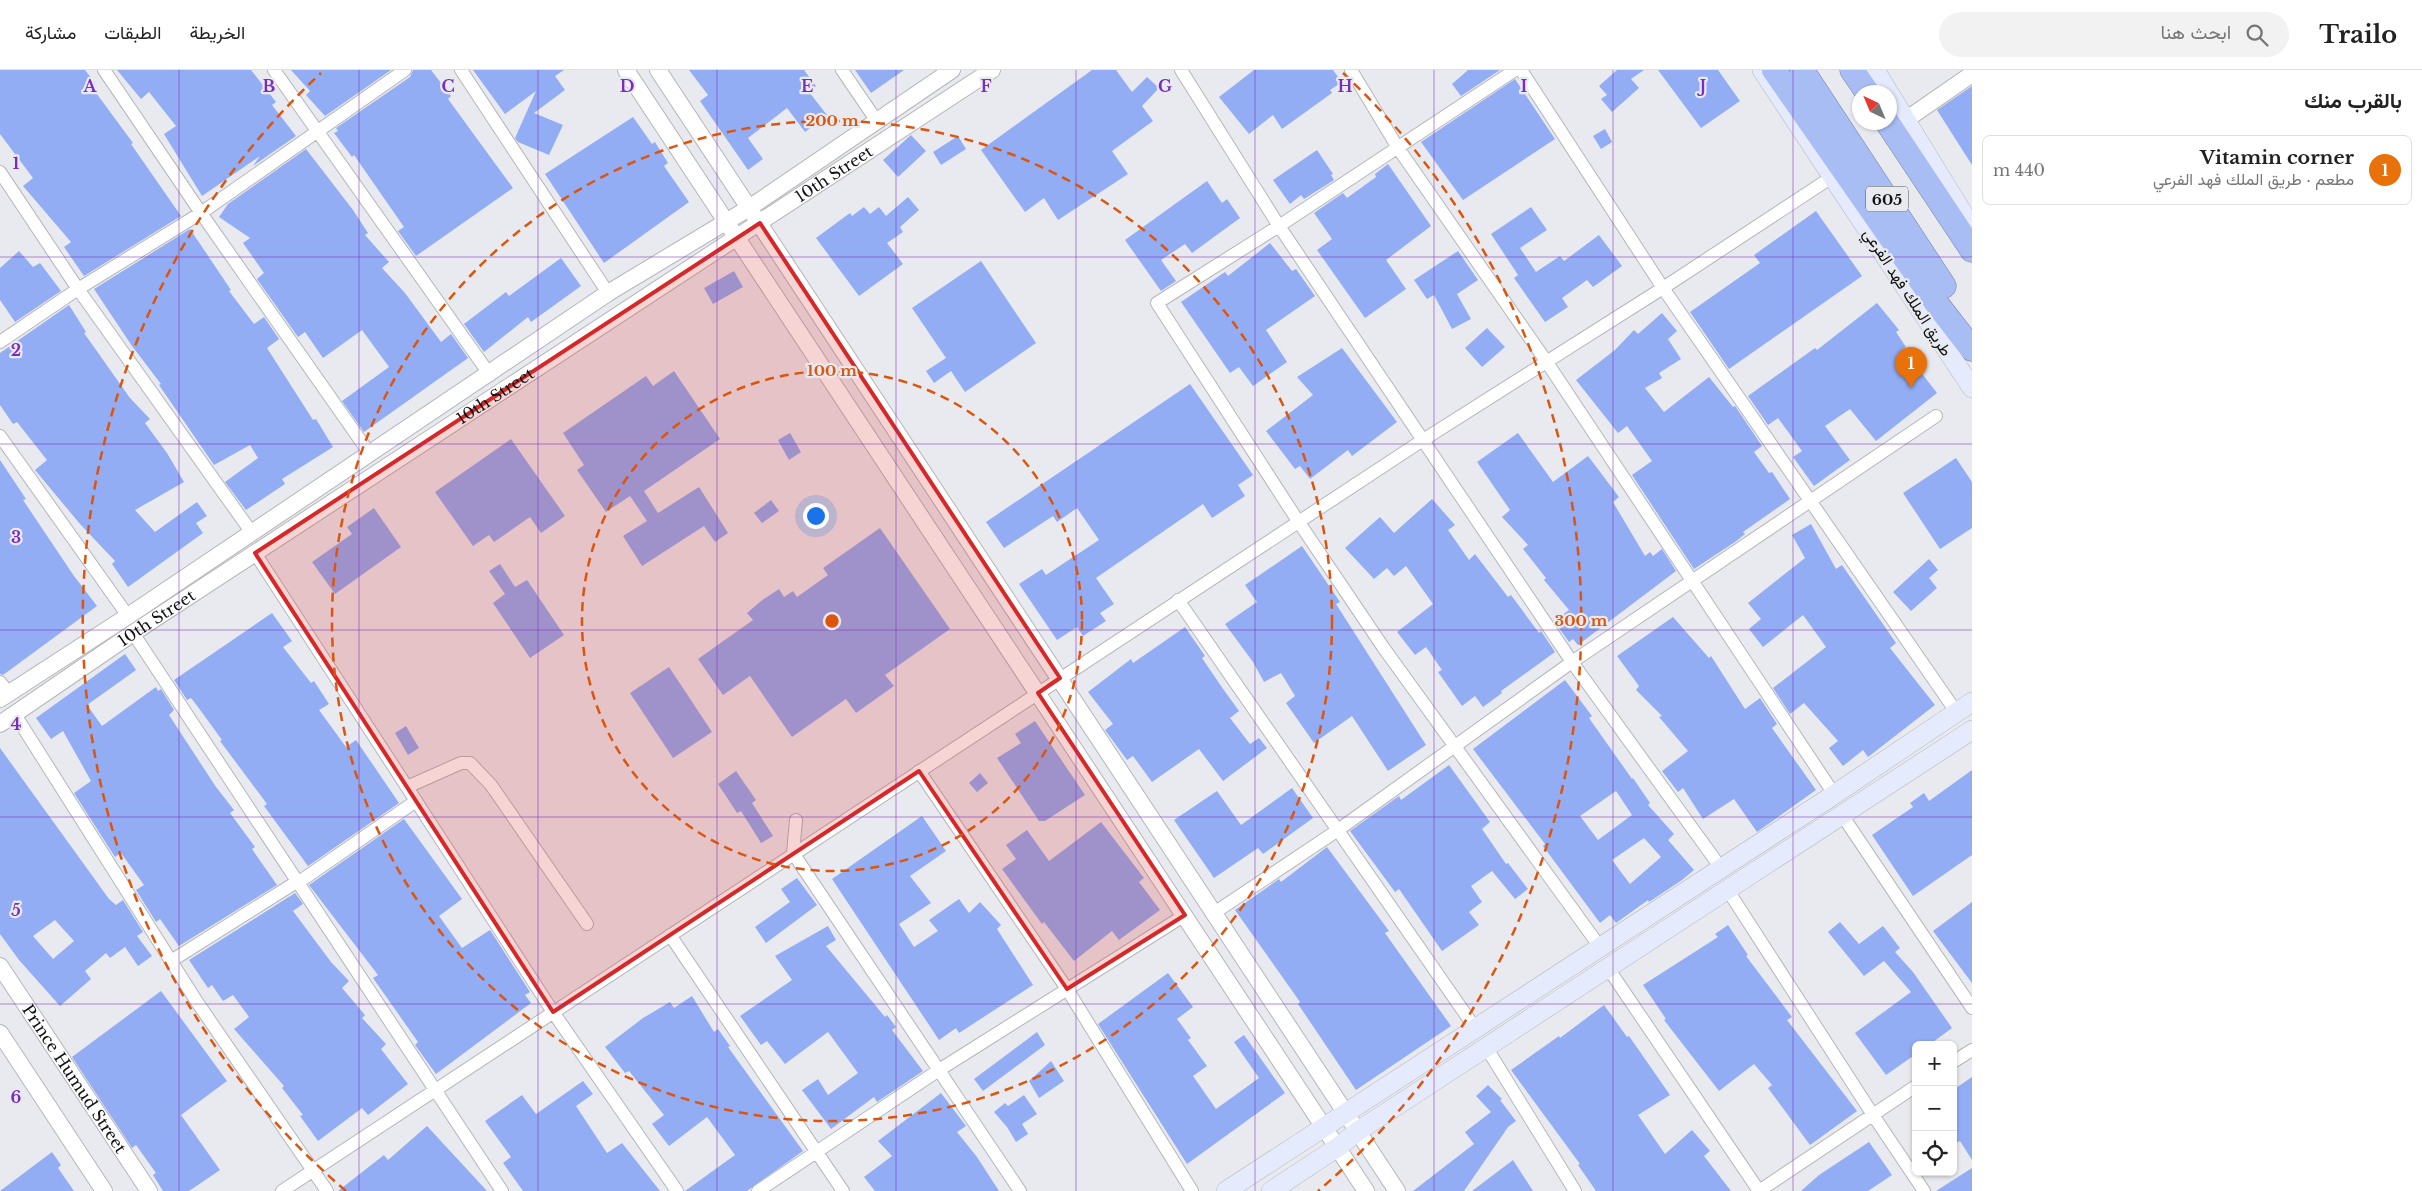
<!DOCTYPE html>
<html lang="ar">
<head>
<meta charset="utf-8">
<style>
	:root { --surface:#fff; --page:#f2f2f2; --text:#222; --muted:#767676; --line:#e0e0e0; --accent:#111827 }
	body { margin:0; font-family:"Libre Baskerville",Vazirmatn,serif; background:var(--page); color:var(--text); direction:rtl }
	.controls { position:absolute; right:15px; bottom:15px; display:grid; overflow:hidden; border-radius:8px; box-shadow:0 1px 4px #0004 }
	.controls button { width:45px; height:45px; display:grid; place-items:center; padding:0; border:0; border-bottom:1px solid var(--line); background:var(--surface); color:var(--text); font:25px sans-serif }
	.compass { position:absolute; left:1852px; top:15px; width:45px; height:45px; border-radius:50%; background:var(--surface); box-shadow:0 1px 4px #0004; rotate:316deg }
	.you { position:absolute; left:815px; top:445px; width:18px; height:18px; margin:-12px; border:4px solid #fff; border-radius:50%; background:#1a73e8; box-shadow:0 0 0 8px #1a73e833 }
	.badge { display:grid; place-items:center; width:32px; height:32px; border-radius:50%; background:var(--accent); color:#fff; font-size:16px; font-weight:700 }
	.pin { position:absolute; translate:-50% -41px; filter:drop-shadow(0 1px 2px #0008) }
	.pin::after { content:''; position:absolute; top:26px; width:18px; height:15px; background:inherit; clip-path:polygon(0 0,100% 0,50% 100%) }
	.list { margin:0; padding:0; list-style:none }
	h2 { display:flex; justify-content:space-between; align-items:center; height:65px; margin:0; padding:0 20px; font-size:21px }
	h2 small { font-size:16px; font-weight:400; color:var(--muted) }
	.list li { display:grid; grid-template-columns:32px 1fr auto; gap:15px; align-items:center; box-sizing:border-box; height:70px; margin:0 10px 10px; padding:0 10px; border:1px solid var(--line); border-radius:8px }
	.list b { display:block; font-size:19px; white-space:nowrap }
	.list p { margin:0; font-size:16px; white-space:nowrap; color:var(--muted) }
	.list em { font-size:16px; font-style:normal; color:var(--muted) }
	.icon { flex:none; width:28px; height:28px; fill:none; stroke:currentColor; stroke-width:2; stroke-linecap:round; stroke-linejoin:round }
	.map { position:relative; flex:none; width:1972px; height:1121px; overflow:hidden; direction:ltr }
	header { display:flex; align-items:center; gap:30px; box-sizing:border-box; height:70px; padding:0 25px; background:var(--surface); border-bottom:1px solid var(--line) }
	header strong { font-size:24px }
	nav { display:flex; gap:28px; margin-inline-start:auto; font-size:18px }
	.search { width:350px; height:45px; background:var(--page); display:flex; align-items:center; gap:12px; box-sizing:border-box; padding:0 18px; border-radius:28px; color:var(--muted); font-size:19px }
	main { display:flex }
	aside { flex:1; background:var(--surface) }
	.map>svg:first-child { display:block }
	.building { fill:#92adf4; fill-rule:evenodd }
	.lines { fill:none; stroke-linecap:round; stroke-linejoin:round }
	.minor-casing { stroke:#b4b6ba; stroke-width:14 }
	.tertiary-casing { stroke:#b4b6ba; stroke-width:18 }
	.secondary-casing { stroke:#b4b6ba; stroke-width:20 }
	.motorway-casing { stroke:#7381a5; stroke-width:25 }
	.minor { stroke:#fff; stroke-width:12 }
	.tertiary { stroke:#fff; stroke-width:16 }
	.secondary { stroke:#e5ebfc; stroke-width:19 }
	.motorway { stroke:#a8bdf4; stroke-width:24 }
	.marked { fill:#d62828; fill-opacity:0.2; stroke:#d62828; stroke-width:4; stroke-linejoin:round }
	.grid { fill:none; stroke:#7b2cbf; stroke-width:1; stroke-opacity:0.55 }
	.ring { fill:none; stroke:#dd550c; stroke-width:2.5; stroke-dasharray:9 6 }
	.labels { text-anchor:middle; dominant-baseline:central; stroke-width:4.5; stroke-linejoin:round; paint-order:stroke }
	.shield { fill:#e9eaef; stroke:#525355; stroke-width:1 }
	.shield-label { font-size:15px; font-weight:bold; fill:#111213 }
	.street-label { font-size:16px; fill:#111213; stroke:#e9eaef }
	.grid-label { font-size:16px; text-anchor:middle; font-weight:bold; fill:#7b2cbf; stroke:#e9eaef; stroke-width:4.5; stroke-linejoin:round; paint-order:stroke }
	.centre { fill:#dd550c; stroke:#e9eaef; stroke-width:2.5 }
	.ring-label { font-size:15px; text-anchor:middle; font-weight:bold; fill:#dd550c; stroke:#e9eaef; stroke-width:4.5; stroke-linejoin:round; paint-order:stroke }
</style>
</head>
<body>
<header>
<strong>Trailo</strong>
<div class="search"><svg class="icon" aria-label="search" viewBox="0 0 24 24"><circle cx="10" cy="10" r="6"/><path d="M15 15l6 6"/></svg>ابحث هنا</div>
<nav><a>الخريطة</a><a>الطبقات</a><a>مشاركة</a></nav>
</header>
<main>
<aside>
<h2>بالقرب منك<small></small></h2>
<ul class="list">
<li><span class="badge" style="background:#e8710a">1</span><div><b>Vitamin corner</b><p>مطعم · طريق الملك فهد الفرعي</p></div><em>440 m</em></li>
</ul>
</aside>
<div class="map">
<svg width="1972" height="1121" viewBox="0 0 1972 1121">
	<rect width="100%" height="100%" fill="#e9eaef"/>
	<!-- building -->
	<path class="building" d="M0 0H85L95 13 91 16 133 73 131 74 181 146 84 206 64 177 71 172 23 116 33 108 0 64Z
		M117 0H251L276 32 272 35 296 66 253 96 260 86 202 126 164 64 176 56 149 22 141 29Z
		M291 0H391L325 46 306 25 310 21Z
		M413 0H431L451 26 448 29 513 118 416 186 398 161 404 157 354 85 352 87 334 63 338 61 336 58 410 7Z
		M473 0H564L555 6 565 20 534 43 563 55 549 85 518 72 515 68 536 21 505 44Z
		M689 0H804L816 16 809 22 827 45 805 62 787 38 748 68 763 89 748 100 700 31 708 25Z
		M855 0H904L871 23Z
		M1092 0H1116L1132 22 1147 7 1159 18 1142 36 1153 51 1112 81 1128 104 1058 150 1044 128 1025 142 981 80Z
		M1254 0H1333L1342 12 1330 20 1332 23 1282 59 1273 45 1249 64 1219 27Z
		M1468 0H1500L1461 26 1452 14Z
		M1617 0H1644L1631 9 1639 18 1612 42 1601 29 1607 25 1599 16Z
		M1658 0H1718L1740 31 1701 58Z
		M1515 9 1555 69 1463 130 1421 72Z
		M1972 16V95L1937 40Z
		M633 47 652 74 655 72 668 93 664 96 689 132 604 193 545 104Z
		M1605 59 1612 72 1601 79 1593 66Z
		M911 65 926 81 898 107 883 90Z
		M958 66 966 79 941 95 933 82Z
		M306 79 353 140 368 163 365 165 389 192 382 198 405 223 441 272 451 264 468 288 364 362 342 331 389 297 362 260 323 288 305 262 298 267 257 209 264 203 243 173 250 168 219 147 228 134Z
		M1317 80 1333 104 1331 105 1334 110 1304 129 1301 125 1290 134 1273 110Z
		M1388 94 1431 156 1386 190 1406 219 1365 248 1317 180 1332 169 1314 143 1343 123 1347 128 1376 107 1375 104Z
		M1207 111 1222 133 1227 129 1240 148 1192 183 1185 174 1161 190 1176 211 1161 221 1125 170Z
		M908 127 919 140 900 157 903 162 887 173 903 194 859 226 816 168 850 143 852 146 864 137 870 144 879 137 886 146Z
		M1531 137 1547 160 1520 178 1536 202 1560 186 1564 191 1599 165 1622 196 1593 217 1587 210 1562 228 1568 237 1545 252 1514 208 1518 205 1491 164Z
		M1816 141 1862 206 1729 299 1690 242 1760 193 1754 185Z
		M190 159 231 220 229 221 254 254 264 247 279 269 267 278 313 350 316 349 333 377 282 409 285 414 246 440 225 412 258 388 250 375 214 395 159 315 161 314 132 276 94 219Z
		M1270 173 1292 201 1296 199 1315 226 1266 260 1287 292 1253 316 1239 297 1230 303 1181 232 1225 202 1228 206Z
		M19 181 33 197 40 193 61 221 15 252 0 230V198Z
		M1458 181 1478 210 1457 224 1471 249 1452 259 1434 225 1427 229 1414 210Z
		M561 188 581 216 531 252 528 247 484 282 464 254 506 222 509 226Z
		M981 191 1036 273 965 322 951 301 934 313 926 301 946 288 912 238Z
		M734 201 743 217 713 234 704 218Z
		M1877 233 1899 260 1896 262 1906 277 1903 279 1937 323 1876 371 1850 339 1825 356 1850 390 1814 416 1793 387 1802 381 1778 348 1768 355 1748 326 1815 278 1817 280Z
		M69 235 86 262 84 263 130 328 150 349 145 353 167 383 184 412 135 440 155 462 197 432 207 446 196 453 203 463 128 517 112 494 115 491 80 454 35 400 47 390 17 352 13 354 0 335V283Z
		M1662 243 1677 261 1668 269 1681 289 1659 303 1662 308 1645 318 1664 342 1709 307 1733 337 1735 336 1762 376 1754 382 1769 403 1772 402 1790 429 1743 462 1745 464 1735 472 1694 499 1632 405 1652 391 1627 356 1618 363 1576 310 1615 280 1634 260 1638 264Z
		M1487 258 1505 277 1482 297 1465 278Z
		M1342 278 1397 352 1352 386 1348 380 1310 409 1300 396 1295 399 1266 361 1313 325 1297 307Z
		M674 301 720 369 644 421 658 443 699 417 728 463 715 472 704 456 642 496 623 466 647 451 630 426 606 442 577 400 584 395 563 363 646 306 653 316Z
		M1190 314 1253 405 1238 415 1245 426 1212 448 1203 434 1096 508 1114 534 1100 543 1106 551 1083 566 1077 557 1057 570 1019 514 1042 499 1046 505 1099 470 1077 438 1057 452 1053 446 1004 478 986 452Z
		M790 363 801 382 789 390 778 370Z
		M1518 363 1553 412 1588 386 1619 427 1613 432 1645 486 1650 482 1653 486 1662 479 1676 501 1578 575 1573 569 1569 572 1554 551 1569 540 1544 510 1546 508 1523 479 1528 475 1502 447 1510 440 1477 392Z
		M511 369 565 446 541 463 530 447 494 472 489 465 473 476 435 422Z
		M1956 388 1972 412V458L1940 479 1903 423Z
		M0 390 26 429 23 430 74 506 97 536 3 605 0 604Z
		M1432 429 1455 455 1448 460 1469 490 1475 484 1508 527 1511 525 1539 563 1541 561 1555 582 1501 621 1502 623 1483 637 1475 626 1462 636 1438 602 1442 600 1426 577 1415 585 1397 562 1433 534 1406 496 1394 506 1387 498 1374 509 1345 478 1380 447 1394 463Z
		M771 430 779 441 762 453 754 443Z
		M374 438 401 477 335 524 312 492 352 464 347 457Z
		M1811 454 1836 499 1842 495 1896 573 1890 578 1935 635 1868 687 1863 680 1843 696 1829 678 1838 671 1804 633 1790 644 1773 618 1826 577 1803 545 1763 577 1749 559 1761 549 1748 533 1805 488 1792 465Z
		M880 458 950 559 885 605 894 616 856 643 846 629 792 667 750 606 723 625 698 589 753 550 747 543 761 531 779 519 784 527 793 521 797 527 828 505 823 498Z
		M1302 476 1340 532 1336 534 1426 675 1388 701 1352 646 1314 673 1286 633 1295 626 1281 603 1264 612 1253 592 1225 554 1257 532 1245 515Z
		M1929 489 1938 500 1929 508 1937 518 1911 541 1893 522Z
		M500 494 515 517 527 510 564 565 530 588 493 533 505 524 489 501Z
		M272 543 292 571 283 577 311 613 314 611 329 634 319 640 346 677 356 670 399 733 308 796 264 736 267 734 220 671 222 670 198 637 191 628 187 630 174 610Z
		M1673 547 1709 588 1711 586 1745 639 1760 628 1777 654 1772 658 1816 720 1757 762 1734 729 1703 749 1683 718 1678 722 1662 701 1688 681 1659 647 1662 646 1636 620 1639 616 1617 586Z
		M1185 557 1205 586 1202 588 1221 616 1239 641 1230 648 1250 674 1259 668 1267 678 1223 711 1199 679 1152 712 1133 686 1127 690 1105 660 1113 654 1088 622 1131 589 1133 593Z
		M125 584 136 600 87 635 102 656 156 617 158 621 161 619 174 640 169 645 216 717 234 740 230 743 255 777 252 779 277 815 179 876 160 849 156 852 136 820 144 815 121 783 115 787 74 723 91 711 63 661 51 669 36 648Z
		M669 597 712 662 673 688 630 623Z
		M1565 610 1592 646 1589 648 1632 709 1633 708 1650 733 1648 735 1674 764 1668 770 1694 800 1682 810 1649 832 1648 830 1616 853 1610 845 1600 853 1543 776 1545 774 1473 679ZM1616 721 1632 745 1598 770 1580 746ZM1644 768 1661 787 1630 814 1612 790Z
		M1035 651 1085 725 1045 751H1039L997 688 1021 673 1015 664Z
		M406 656 419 678 408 685 395 663Z
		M0 678 109 829 116 835 123 830 143 862 137 866 152 886 138 896 125 877 110 888 106 883 85 901 91 909 60 936 19 890 0 864ZM55 850 74 871 53 889 33 866Z
		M1449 695 1490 752 1482 759 1506 794 1508 793 1528 819 1515 829 1492 801 1471 816 1482 832 1469 842 1479 855 1442 881 1399 819 1395 822 1350 761 1399 726 1401 730Z
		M1972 700V785L1913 826 1872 765 1913 737 1910 733 1924 723 1929 731Z
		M736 701 756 730 752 733 773 766 761 773 741 741 737 743 718 714Z
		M980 703 988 713 977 722 969 713Z
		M1292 718 1313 748 1263 784 1258 778 1214 808 1174 750 1217 721 1241 755Z
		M922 746 946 781 910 806 931 833 899 854 914 877 938 861 929 850 959 829 969 843 980 832 1001 855 997 859 1033 915 959 963 956 958 939 970 832 809Z
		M404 749 462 829 439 846 462 878 490 860 530 922 525 925 531 933 436 1004 415 975 418 972 373 908 378 905 309 815Z
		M1101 752 1144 808 1139 812 1160 840 1119 870 1112 861 1074 891 1044 852 1042 854 1002 799 1016 789 1006 775 1027 760 1049 791Z
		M1327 777 1389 861 1385 863 1451 956 1356 1020 1298 934 1300 932 1235 840 1279 809 1281 812Z
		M797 808 817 835 766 873 755 857 790 832 781 819Z
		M295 823 303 834 293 841 331 892 349 911 342 918 365 945 362 948 386 974 381 979 408 1014 368 1045 362 1038 318 1071 300 1046 303 1045 282 1018 284 1016 234 959 249 947 233 925 223 931 212 915 208 918 189 890Z
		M1972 832V913L1933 861Z
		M1840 852 1859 874 1883 856 1900 878 1895 882 1913 902 1952 958 1929 975H1916V984L1886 1005 1855 963 1911 922 1884 891 1864 906 1828 862Z
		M1728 855 1748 885 1746 886 1792 947 1787 950 1857 1041 1810 1075 1768 1018 1772 1015 1754 994 1719 1021 1664 950 1666 949 1643 915 1718 867 1715 864Z
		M828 856 836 870 826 876 885 947 887 945 896 957 892 960 923 1001 877 1032 874 1027 831 1059 802 1020 818 1009 828 1025 858 1003 828 962 785 994 767 971 761 975 740 946 792 910 775 886Z
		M1168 903 1193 937 1177 949 1191 968 1188 970 1207 996 1193 1006 1216 1039 1259 1008 1234 972 1244 965 1285 1023 1187 1094 1098 954Z
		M161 921 227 1011 181 1045 220 1100 189 1121H163L153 1105 156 1103 136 1075 132 1078 72 987Z
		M692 926 714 962 718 959 730 976 728 977 803 1081 747 1121H685L735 1085 707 1047 669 1076 652 1054 664 1045 629 1001 625 1003 605 977 643 948 670 932 674 938Z
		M1604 935 1627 967 1629 966 1670 1025 1638 1045 1665 1084 1692 1060 1710 1081 1704 1086 1731 1121H1596L1578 1095 1580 1094 1511 1000 1559 966 1560 968Z
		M1037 962 1045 975 983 1021 974 1009Z
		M1051 991 1064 1011 1039 1028 1029 1011Z
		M1972 1007V1090L1960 1071 1953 1075V1020Z
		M583 1011 593 1024 576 1036 607 1083 622 1073 660 1121H523L503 1093 511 1087 485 1051 522 1025 536 1044Z
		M1488 1015 1502 1029 1500 1030 1516 1051 1508 1057 1464 1121H1413L1474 1074 1465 1062 1491 1042 1476 1026Z
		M941 1023 966 1056 957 1062 977 1087 999 1121H875L864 1107 892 1086 878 1071Z
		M1024 1025 1037 1044 1022 1054 1028 1064 1016 1072 1007 1057 994 1042 1005 1033 1008 1036Z
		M427 1056 487 1121H338L384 1085 388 1090Z
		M1869 1072 1892 1105 1868 1121H1801L1819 1105Z
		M52 1082 61 1095 58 1098 74 1121H0Z
		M1513 1090 1533 1121H1472Z
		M1972 1098V1121H1936Z"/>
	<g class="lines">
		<!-- minor casing -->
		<g class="minor-casing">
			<path id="minor" d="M104 0 201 143 370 384
				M274 0 490 305
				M461 0 608 223
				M842 0 876 50
				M1181 0 1279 156 1572 592 1721 798
				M1351 0 1398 78 1546 291 1834 724
				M1515 0 1279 156 1157 233 1298 451 1383 577 1600 877
				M1521 0 1663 218 1957 643
				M0 102 78 219 252 463
				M0 272 78 219 201 143 405 0
				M0 366 128 546
				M255 483 553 942 677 1121
				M1178 530 1475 958
				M133 563 502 1121
				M0 612 9 623
				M14 643 197 932 327 1121
				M919 701 1067 919 1192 1121
				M407 717 461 693H470L491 715 587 854
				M1842 745 1972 938
				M796 750 793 783 1020 1121
				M299 812 416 731
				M1727 819 1873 1045 1924 1121
				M1214 843 1338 760 1572 592 1936 346
				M670 865 843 1121
				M171 891 298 811
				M1608 898 1759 1121
				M1486 977 1575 1121
				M1953 992 1972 980
				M282 1121 1423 370 1663 218 1832 107
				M758 1121 939 1000 1185 845
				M1759 1121 1916 1016"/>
		</g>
		<!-- tertiary casing -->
		<g class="tertiary-casing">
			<g id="tertiary">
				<path d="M626 0 1366 1121"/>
				<path d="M658 0 1397 1121"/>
				<path d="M1907 49 1972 4"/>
				<path d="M0 629 128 546 608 223 749 138 952 0"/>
				<path id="s1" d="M0 654 133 563 992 0"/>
				<path id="s2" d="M0 896 149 1121"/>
				<path d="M0 963 104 1121"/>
			</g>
		</g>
		<!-- secondary casing -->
		<g class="secondary-casing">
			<path id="secondary" d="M1762 0 1972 318
				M1875 0 1972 158
				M1226 1121 1826 730 1972 632
				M1271 1121 1338 1077 1358 1061 1972 660"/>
		</g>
		<!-- motorway casing -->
		<g class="motorway-casing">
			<path id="motorway" d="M1774 0 1937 234 1972 279
				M1802 0 1944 216
				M1852 0 1867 22
				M1887 52 1972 180"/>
		</g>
		<!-- minor -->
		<use href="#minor" class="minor"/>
		<!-- tertiary -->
		<use href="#tertiary" class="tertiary"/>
		<!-- secondary -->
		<use href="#secondary" class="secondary"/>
		<!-- motorway -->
		<use href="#motorway" class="motorway"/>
	</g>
	<!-- marked area -->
	<path class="marked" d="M760 153 1060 608 1038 623 1185 845 1067 919 919 701 553 942 255 483Z"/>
	<!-- grid -->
	<path class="grid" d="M179 0V1121M359 0V1121M538 0V1121M717 0V1121M896 0V1121M1076 0V1121M1255 0V1121M1434 0V1121M1613 0V1121M1793 0V1121M0 187H1972M0 374H1972M0 560H1972M0 747H1972M0 934H1972"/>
	<!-- distance rings -->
	<g class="ring">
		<circle cx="832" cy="551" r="250"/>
		<circle cx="832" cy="551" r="500"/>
		<path d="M346 1121A749 749 0 0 1 321 3M1343 3A749 749 0 0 1 1318 1121"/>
	</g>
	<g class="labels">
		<!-- shield labels -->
		<rect class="shield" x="1866" y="116.5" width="42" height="25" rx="4"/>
		<g class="shield-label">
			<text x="1887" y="129">605</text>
		</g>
		<!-- street labels -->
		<g class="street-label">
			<text stroke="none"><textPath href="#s1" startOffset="999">10th Street</textPath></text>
			<text transform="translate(1908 222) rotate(57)">طريق الملك فهد الفرعي</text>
			<text stroke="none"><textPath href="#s1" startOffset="594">10th Street</textPath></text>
			<text stroke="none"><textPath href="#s1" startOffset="189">10th Street</textPath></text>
			<text stroke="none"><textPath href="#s2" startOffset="135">Prince Humud Street</textPath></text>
		</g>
	</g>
	<g class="grid-label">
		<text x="90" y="22">A</text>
		<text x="269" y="22">B</text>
		<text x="448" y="22">C</text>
		<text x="627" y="22">D</text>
		<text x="807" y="22">E</text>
		<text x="986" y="22">F</text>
		<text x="1165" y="22">G</text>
		<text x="1345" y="22">H</text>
		<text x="1524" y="22">I</text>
		<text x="1703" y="22">J</text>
		<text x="16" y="99">1</text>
		<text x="16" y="286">2</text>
		<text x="16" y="473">3</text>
		<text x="16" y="660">4</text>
		<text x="16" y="846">5</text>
		<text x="16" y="1033">6</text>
	</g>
	<circle cx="832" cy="551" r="8" class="centre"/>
	<g class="ring-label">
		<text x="832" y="56">200 m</text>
		<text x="832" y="306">100 m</text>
		<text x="1581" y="556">300 m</text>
	</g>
</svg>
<div class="controls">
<button>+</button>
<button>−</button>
<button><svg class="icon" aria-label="locate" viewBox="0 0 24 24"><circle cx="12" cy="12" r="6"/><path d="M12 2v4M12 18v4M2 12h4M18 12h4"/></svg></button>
</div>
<svg class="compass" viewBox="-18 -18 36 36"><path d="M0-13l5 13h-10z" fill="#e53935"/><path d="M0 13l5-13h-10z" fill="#767676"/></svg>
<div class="you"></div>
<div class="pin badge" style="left:1911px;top:318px;background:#e8710a">1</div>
</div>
</main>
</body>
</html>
